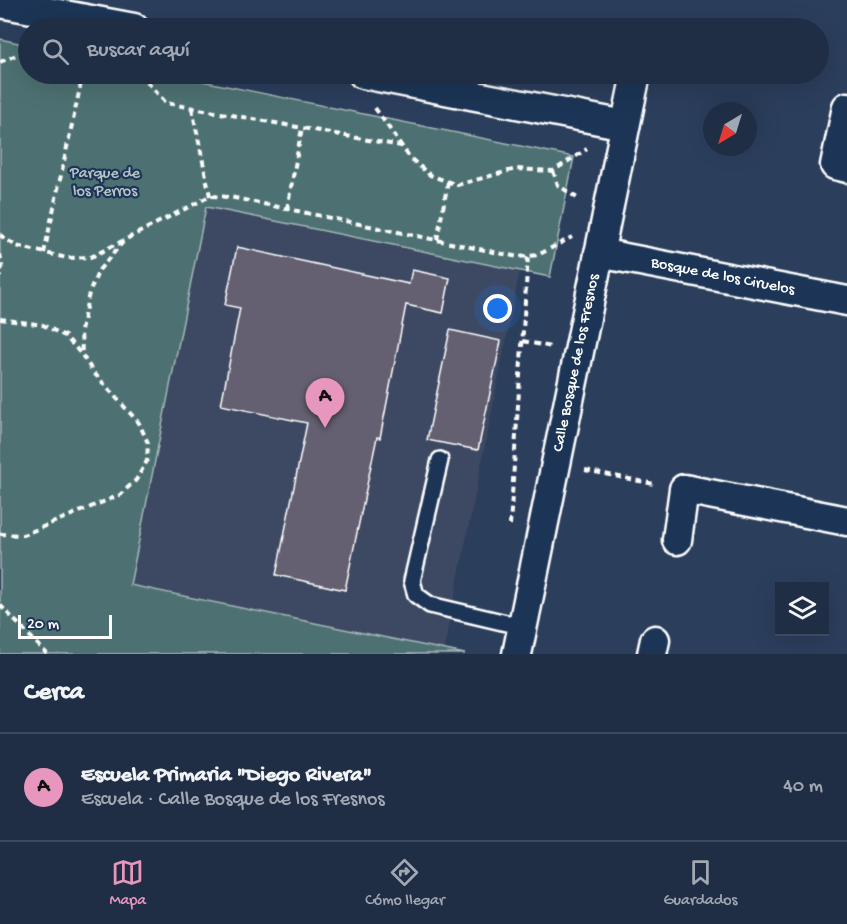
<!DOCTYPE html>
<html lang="es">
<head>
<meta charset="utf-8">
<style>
	:root { --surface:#202e45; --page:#2d3a50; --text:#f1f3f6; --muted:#a2a8b3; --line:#3d4a5e; --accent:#e797bd }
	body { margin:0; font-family:"Gochi Hand",sans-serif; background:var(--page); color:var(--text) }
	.controls { position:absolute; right:18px; bottom:18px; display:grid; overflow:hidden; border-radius:0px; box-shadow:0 6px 24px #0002 }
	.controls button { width:54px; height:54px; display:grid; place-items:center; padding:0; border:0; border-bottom:2px solid var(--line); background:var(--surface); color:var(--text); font:30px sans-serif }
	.compass { position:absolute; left:703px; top:102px; width:54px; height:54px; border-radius:50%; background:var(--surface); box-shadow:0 6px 24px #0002; rotate:218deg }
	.scale { position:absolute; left:18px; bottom:15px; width:94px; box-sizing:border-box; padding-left:6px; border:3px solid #fff; border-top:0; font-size:16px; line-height:21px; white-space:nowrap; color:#fff; -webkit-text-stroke:4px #1d3557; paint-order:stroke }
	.you { position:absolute; left:498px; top:309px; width:21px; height:21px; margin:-15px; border:4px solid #fff; border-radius:50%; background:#1a73e8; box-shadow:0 0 0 9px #1a73e833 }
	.badge { display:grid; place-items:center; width:39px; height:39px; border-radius:50%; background:var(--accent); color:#111; font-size:20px; font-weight:700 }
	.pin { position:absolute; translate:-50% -50px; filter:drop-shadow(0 2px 3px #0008) }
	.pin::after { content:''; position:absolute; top:32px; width:21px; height:18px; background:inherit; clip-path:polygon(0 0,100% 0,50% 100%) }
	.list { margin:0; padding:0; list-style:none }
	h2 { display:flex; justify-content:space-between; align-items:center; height:78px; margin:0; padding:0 24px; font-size:26px }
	h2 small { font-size:20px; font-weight:400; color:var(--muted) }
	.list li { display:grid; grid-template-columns:39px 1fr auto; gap:18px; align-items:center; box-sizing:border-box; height:108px; padding:0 24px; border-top:2px solid var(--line) }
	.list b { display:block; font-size:22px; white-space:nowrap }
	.list p { margin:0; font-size:20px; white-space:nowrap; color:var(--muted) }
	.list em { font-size:20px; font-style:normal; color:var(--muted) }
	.icon { flex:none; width:33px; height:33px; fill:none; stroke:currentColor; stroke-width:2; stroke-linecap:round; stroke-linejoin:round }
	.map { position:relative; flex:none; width:847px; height:654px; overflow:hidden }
	.search { position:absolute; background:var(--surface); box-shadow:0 6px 24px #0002; left:18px; right:18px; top:18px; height:66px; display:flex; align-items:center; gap:15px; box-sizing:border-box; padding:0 21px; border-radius:33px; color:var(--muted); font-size:22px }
	.sheet { height:186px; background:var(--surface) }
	nav { display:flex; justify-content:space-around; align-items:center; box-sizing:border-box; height:84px; border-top:2px solid var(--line); background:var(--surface); font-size:16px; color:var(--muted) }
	nav a { display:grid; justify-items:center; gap:3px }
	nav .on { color:var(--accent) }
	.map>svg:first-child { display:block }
	.built { fill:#3c4862 }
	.green { fill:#4d7172; stroke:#a6b8b8; stroke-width:1.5 }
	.building { fill:#656171; stroke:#fff; stroke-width:1.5 }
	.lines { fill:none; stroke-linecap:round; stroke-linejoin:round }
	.lane-casing { stroke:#fff; stroke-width:20 }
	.street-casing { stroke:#fff; stroke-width:33 }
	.path { stroke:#fff; stroke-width:4; stroke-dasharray:6 4.5; stroke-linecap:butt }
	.lane { stroke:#1d3557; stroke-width:15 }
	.street { stroke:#1d3557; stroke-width:28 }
	.labels { text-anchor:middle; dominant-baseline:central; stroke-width:4.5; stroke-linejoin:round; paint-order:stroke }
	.park-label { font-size:16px; fill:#b8c6c7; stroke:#1d3557 }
	.street-label { font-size:16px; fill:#fff; stroke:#1d3557 }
</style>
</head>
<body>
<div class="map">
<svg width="847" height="654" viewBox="0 0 847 654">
	<rect width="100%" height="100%" fill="#2b3e5c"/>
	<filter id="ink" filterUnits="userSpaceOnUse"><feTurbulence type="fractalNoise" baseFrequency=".0167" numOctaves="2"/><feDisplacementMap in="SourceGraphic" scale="12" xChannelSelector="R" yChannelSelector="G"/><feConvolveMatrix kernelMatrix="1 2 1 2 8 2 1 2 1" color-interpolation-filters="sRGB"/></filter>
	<g filter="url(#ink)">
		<!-- built -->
		<path class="built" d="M206 206 520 271 444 650 130 585Z"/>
		<!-- green -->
		<path class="green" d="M0 39 28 45V74H168L574 157 550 277 206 207 130 585 465 654H0Z"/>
		<!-- building -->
		<path class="building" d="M237 247 409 284 412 270 450 278 443 313 406 305 380 438 377 437 345 590 276 575 307 423 221 405 240 308 225 305Z
			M450 330 501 341 478 450 427 440Z"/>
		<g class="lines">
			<!-- lane casing -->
			<g class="lane-casing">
				<path id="lane" d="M440 460 412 581 416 595 430 605 523 627"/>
			</g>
			<!-- street casing -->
			<g class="street-casing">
				<g id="street">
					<path d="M0 3 134 28"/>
					<path d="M363 74 625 125"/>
					<path d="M847 107 835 165 847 168"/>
					<path id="s1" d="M599 253 847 301"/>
					<path d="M677 540 684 489 847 521"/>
					<path id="s2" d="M517 654 636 74"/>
					<path d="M652 654 655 640"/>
				</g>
			</g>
			<!-- path -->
			<path class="path" d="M0 62 28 50
				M140 74 166 103 401 146
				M192 108 210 196
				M375 108 410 158 430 175 457 185 516 169 553 171 587 149
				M553 171 558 185 580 200
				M287 209 302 128
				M0 235 16 246 67 258 91 257 210 196 230 197 518 257 538 255 572 237
				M437 240 448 182
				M44 253 83 74
				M0 254 2 266 0 277
				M0 319 43 325 65 336 82 355
				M523 341 551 347
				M585 470 654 484
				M510 525 528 256
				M0 534 23 535 120 495 136 480 147 461 148 443 139 423 94 373 82 355 81 331 89 293 99 270 123 242
				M0 605 47 654"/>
			<!-- lane -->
			<use href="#lane" class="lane"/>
			<!-- street -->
			<use href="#street" class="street"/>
		</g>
	</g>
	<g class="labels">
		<!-- park labels -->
		<g class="park-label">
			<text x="105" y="174">Parque de<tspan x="105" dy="18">los Perros</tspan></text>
		</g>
		<!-- street labels -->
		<g class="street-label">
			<text stroke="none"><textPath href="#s1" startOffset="126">Bosque de los Ciruelos</textPath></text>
			<text stroke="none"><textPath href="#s2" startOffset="297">Calle Bosque de los Fresnos</textPath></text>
		</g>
	</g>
</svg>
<div class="controls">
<button><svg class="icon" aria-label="layers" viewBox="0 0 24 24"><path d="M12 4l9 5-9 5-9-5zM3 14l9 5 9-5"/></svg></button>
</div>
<svg class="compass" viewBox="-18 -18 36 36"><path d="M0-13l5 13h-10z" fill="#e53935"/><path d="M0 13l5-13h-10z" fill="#a2a8b3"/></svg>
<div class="scale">20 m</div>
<div class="you"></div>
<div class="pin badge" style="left:325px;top:428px">A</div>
<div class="search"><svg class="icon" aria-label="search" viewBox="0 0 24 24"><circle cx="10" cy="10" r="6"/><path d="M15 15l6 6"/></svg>Buscar aquí</div>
</div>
<section class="sheet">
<h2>Cerca<small></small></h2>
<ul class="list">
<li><span class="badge">A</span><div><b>Escuela Primaria &quot;Diego Rivera&quot;</b><p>Escuela · Calle Bosque de los Fresnos</p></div><em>40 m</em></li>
</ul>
</section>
<nav>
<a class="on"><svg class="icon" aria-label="map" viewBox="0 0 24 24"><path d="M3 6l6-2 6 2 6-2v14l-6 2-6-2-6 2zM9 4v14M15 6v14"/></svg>Mapa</a>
<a><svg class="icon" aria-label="directions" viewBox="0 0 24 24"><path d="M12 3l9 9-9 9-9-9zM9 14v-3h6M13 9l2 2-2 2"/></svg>Cómo llegar</a>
<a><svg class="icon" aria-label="saved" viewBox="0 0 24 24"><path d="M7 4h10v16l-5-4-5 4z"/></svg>Guardados</a>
</nav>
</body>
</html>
